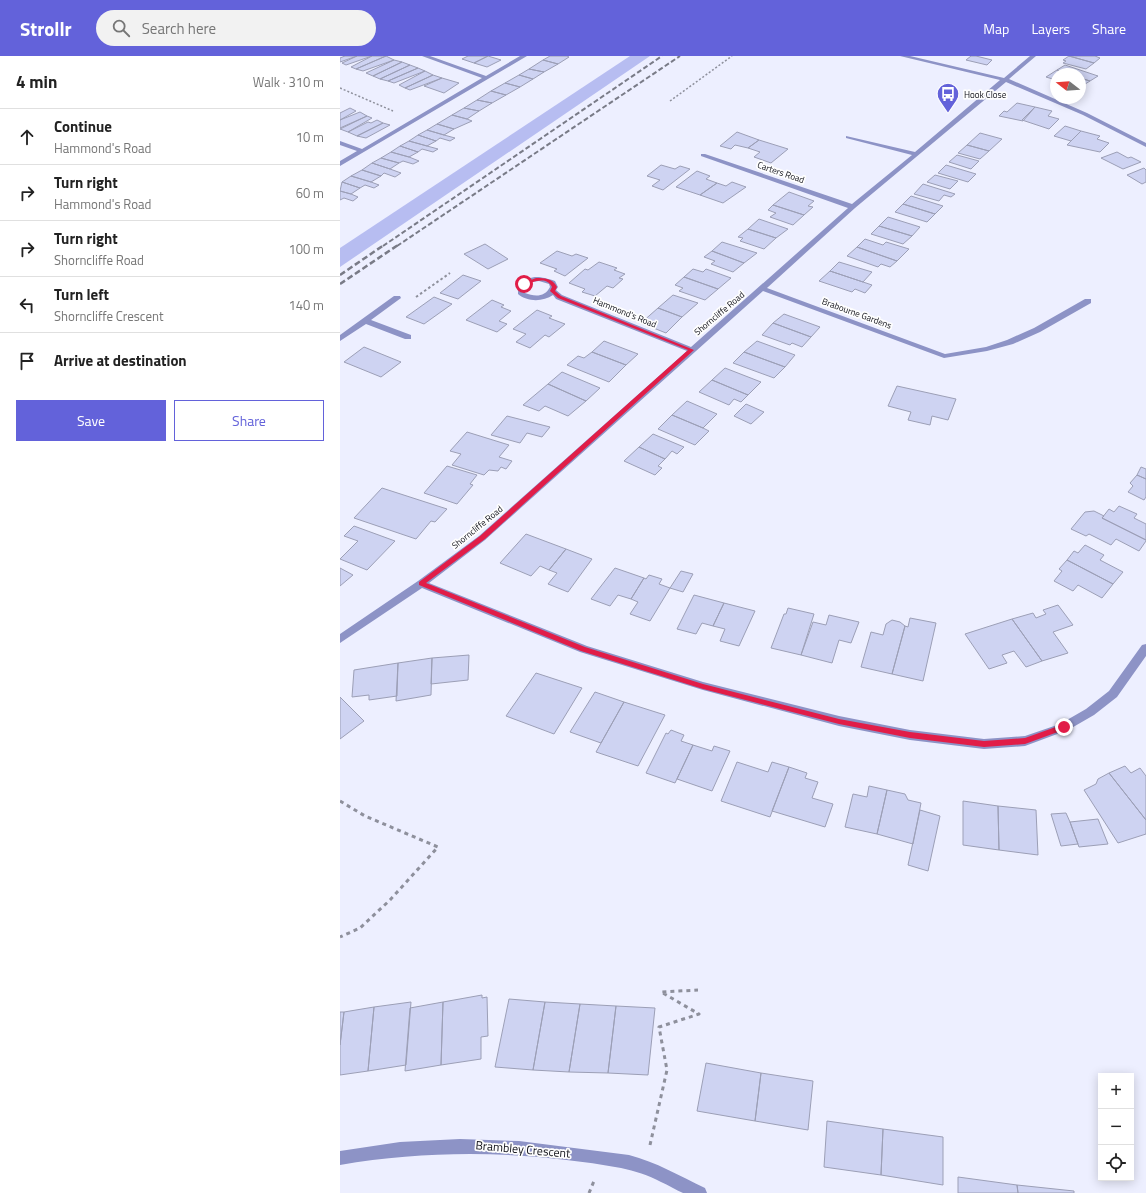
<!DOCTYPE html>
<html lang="en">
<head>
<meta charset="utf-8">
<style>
	:root { --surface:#fff; --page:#f2f2f2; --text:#222; --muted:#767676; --line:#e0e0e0; --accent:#6362da }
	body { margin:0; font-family:"Titillium Web",sans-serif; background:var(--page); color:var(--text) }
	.controls { position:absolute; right:12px; bottom:12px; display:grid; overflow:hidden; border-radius:0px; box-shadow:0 2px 10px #0003 }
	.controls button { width:36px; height:36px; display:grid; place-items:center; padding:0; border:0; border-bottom:1px solid var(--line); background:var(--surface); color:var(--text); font:20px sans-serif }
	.compass { position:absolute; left:710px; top:12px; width:36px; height:36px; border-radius:50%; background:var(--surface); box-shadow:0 2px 10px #0003; rotate:287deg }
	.stop { position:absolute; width:12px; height:12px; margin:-9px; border:3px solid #e11d48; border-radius:50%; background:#fff }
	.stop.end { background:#e11d48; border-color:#fff; box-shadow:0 1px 4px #0008 }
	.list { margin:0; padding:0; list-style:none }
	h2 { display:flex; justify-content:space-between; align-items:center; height:52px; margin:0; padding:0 16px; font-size:17px }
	h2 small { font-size:13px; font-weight:400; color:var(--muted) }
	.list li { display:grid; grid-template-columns:26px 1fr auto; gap:12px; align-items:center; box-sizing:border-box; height:56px; padding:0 16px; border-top:1px solid var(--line) }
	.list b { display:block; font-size:15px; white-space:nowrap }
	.list p { margin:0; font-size:13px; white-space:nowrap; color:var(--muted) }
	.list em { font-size:13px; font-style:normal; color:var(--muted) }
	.actions { display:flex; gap:8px; padding:12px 16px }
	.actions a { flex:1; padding:9px 0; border:1px solid var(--accent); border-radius:0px; text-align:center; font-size:14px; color:var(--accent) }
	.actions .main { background:var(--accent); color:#fff }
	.icon { flex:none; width:22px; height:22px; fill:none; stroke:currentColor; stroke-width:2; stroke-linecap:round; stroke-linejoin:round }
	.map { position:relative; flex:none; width:806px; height:1137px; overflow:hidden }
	header { display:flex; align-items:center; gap:24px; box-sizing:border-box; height:56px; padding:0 20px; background:var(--accent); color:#fff }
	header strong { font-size:19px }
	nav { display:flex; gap:22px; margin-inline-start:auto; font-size:14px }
	.search { width:280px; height:36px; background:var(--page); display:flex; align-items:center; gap:10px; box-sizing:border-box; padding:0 14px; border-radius:22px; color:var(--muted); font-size:15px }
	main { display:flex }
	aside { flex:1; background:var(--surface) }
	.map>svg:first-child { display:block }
	.green { fill:#b7bdf1 }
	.building { fill:#ced3f2; stroke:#9c9fb6 }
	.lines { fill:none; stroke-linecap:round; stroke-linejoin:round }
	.path-far2 { stroke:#8e909c; stroke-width:1.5; stroke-dasharray:2 2; stroke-linecap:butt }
	.path-far1 { stroke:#8e909c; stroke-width:2; stroke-dasharray:2.5 2.5; stroke-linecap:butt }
	.path { stroke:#8e909c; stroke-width:3; stroke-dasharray:4 4; stroke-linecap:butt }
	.minor { fill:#8d93c6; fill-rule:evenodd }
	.rail-far1 { stroke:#797b87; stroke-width:2; stroke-dasharray:5 2.5; stroke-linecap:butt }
	.rail { stroke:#797b87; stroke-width:2.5; stroke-dasharray:6 3; stroke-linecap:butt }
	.route { fill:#e11d48 }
	.labels { text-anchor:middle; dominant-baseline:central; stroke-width:3.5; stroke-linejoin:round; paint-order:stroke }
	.far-poi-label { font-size:9px; fill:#0f1018; stroke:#fefefe; text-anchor:start }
	.far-street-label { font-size:9px; fill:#0f1018; stroke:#fefefe }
	.near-street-label { font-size:12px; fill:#0f1018; stroke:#fefefe }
</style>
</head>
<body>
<header>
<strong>Strollr</strong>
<div class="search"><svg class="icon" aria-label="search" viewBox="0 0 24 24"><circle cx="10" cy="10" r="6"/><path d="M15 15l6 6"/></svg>Search here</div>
<nav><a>Map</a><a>Layers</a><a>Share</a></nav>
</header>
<main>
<aside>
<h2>4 min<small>Walk · 310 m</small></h2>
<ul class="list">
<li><svg class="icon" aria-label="ahead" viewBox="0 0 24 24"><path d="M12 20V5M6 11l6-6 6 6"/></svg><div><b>Continue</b><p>Hammond's Road</p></div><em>10 m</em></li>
<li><svg class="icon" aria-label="right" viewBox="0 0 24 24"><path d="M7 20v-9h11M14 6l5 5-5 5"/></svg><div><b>Turn right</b><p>Hammond's Road</p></div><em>60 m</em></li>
<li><svg class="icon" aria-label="right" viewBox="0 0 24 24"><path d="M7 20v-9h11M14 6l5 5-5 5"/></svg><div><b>Turn right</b><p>Shorncliffe Road</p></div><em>100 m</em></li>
<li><svg class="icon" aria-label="left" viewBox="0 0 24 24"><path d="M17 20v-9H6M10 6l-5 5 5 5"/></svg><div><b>Turn left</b><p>Shorncliffe Crescent</p></div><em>140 m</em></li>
<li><svg class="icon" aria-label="arrive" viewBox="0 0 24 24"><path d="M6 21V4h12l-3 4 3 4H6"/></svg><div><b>Arrive at destination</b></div></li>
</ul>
<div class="actions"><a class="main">Save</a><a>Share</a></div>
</aside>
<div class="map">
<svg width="806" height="1137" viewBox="0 0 806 1137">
	<rect width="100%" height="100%" fill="#edefff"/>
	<!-- green -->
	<path class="green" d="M290 0H310L0 211V192Z"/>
	<!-- building -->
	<path class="building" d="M5 0H17L0 6V2Z
		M17 0H32L6 9 2 7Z
		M32 0H46L16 13 11 11Z
		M46 0 54 4 23 15 16 13Z
		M128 0H148L134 7 122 3Z
		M148 0 161 4 147 11 134 7Z
		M210 0H227L229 1 218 8 203 4Z
		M631 0H636L652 4 647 9 626 4Z
		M729 0H755L760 2 754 7Z
		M729 0 754 7 746 13 723 7 726 5 723 4Z
		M54 4 62 6 33 20 26 17Z
		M203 4 218 8 204 16 189 13Z
		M62 6 70 9 40 23 33 20Z
		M70 9 78 12 48 25 40 23Z
		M725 9 758 20 750 25 740 22V18H729L717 14Z
		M78 12 85 15 54 27 48 25Z
		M189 13 204 16 193 23 179 19Z
		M717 14 729 18H716V24L706 21Z
		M85 15 93 19 65 32 59 29Z
		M93 19 102 22 70 34 65 32Z
		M179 19 193 23 180 31 165 27Z
		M102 22 119 27 104 37 84 30Z
		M740 22 750 25 742 30 740 29Z
		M165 27 180 31 166 39 151 35Z
		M151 35 166 39 152 47 137 44Z
		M137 44 152 47 139 55 124 52Z
		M677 47 695 51 683 65 659 60 664 55 667 56Z
		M695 51 712 55 708 60 719 63 709 73 682 64Z
		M10 52 16 55 0 64V57Z
		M124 52 139 55 127 63 112 59Z
		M20 56 27 60 0 72V64Z
		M112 59 127 63 132 65 114 73 97 68Z
		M27 60 32 62 8 76 0 73Z
		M37 64 43 67 17 80 8 76 28 66 31 67Z
		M43 67 50 69 26 82 17 80Z
		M97 68 114 73 104 79 87 74Z
		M725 70 741 75 731 85 714 80Z
		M87 74 104 79 115 82 110 85 100 82 96 85 78 79Z
		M741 75 760 80 757 83 769 87 760 96 727 89Z
		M397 76 419 84 408 92 395 89 391 93 380 90Z
		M640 77 662 83 649 95 627 89Z
		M78 79 96 85 87 90 69 85Z
		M419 84 448 93 431 107 414 101 420 96 408 92Z
		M69 85 87 90 98 93 93 96 82 93 78 96 60 90Z
		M627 89 649 95 640 103 618 97Z
		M60 90 78 96 69 101 51 96Z
		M51 96 69 101 79 105 73 108 63 105 59 107 41 102Z
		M777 96 788 102 791 101 801 106 783 113 761 102Z
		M617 99 639 105 631 113 609 106Z
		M41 102 59 107 50 113 32 107Z
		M32 107 50 113 61 117 55 121 44 117 41 120 22 114Z
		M321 109 335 113 340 110 350 113 323 134 312 130 320 124 307 120Z
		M606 109 636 118 628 126 598 117Z
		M804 112 806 114V126L802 128 787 119Z
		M22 114 41 120 31 126 11 120Z
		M357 115 370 120 366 123 377 127 360 139 336 131Z
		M595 119 618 125 610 133 587 126Z
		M11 120 31 126 39 129 34 132 25 129 20 132 2 126Z
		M2 126 20 132 11 138 0 135Z
		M392 126 406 131 383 147 360 139 377 127 386 130Z
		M583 128 615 138 611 141 604 139 599 145 574 138Z
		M0 135 11 138 18 141 13 145 4 142 0 144Z
		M449 136 474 145 468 150 473 151 464 159 433 149Z
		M571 140 603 150 595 158 563 148Z
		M563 148 595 158 587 166 555 156Z
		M433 149 464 159 453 169 430 161 436 157 428 154Z
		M548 161 580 171 572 180 539 170Z
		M419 163 448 173 436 182 408 173Z
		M539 170 572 180 563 188 531 178Z
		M408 173 436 182 424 193 400 185 403 182 398 181Z
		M525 183 543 189 546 186 569 193 557 205 517 191Z
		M382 186 417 197 404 207 372 195Z
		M145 188 168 203 148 213 124 198Z
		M517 191 557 205 550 211 541 208 538 211 507 200Z
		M217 195 232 200 236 198 248 202 225 220 214 215 217 213 200 207Z
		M372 195 404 207 393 216 371 208 375 205 364 201Z
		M259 206 277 212 274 214 285 218 279 222 283 223 273 232 267 230 255 240 242 236 245 233 229 227 245 213 248 214Z
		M499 206 532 216 523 226 490 215Z
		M353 213 363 216 366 213 391 222 378 233 344 221Z
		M490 215 532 229 525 237 515 233 512 236 479 225Z
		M123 219 141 225 118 243 100 237Z
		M344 221 378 233 365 244 339 235 343 232 335 229Z
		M333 239 358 247 342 261 318 252Z
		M94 241 112 248 84 268 66 261Z
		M152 244 164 249 161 251 171 255 159 265 167 268 157 276 126 264Z
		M318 252 342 261 326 277 301 267Z
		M197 254 212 260 209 262 225 268 209 281 205 279 190 292 176 286 186 278 173 273Z
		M444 258 480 271 471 281 433 267Z
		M433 267 471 281 462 291 452 287 450 289 422 279Z
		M264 285 298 298 286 309 252 296Z
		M417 285 455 299 445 311 404 296Z
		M24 291 61 306 41 321 4 306Z
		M252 296 286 309 269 326 227 309 238 300 244 302Z
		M404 296 445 311 434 322 393 307Z
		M385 312 421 326 408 339 372 324Z
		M222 316 260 332 246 345 208 328Z
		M372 324 408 339 401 346 394 343 389 349 359 336Z
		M208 328 246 345 228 360 205 350 199 355 183 349Z
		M557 330 616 343 608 364 592 360 590 369 568 364 571 356 548 350Z
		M347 345 377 358 363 372 332 359Z
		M406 348 424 356 411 368 394 360Z
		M332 359 363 372 369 375 355 389 318 373Z
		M167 360 210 371 202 381 187 377 180 387 151 379Z
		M127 376 169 389 159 401 172 405 166 413 161 411 158 415 149 414 144 419 112 409 121 398 110 395Z
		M313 378 344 391 337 398 332 395 325 403 299 391Z
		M299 391 325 403 318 410 322 412 315 419 284 405Z
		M107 410 137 419 130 428 133 429 117 448 84 437Z
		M801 411 806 413V423L797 419Z
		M797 419 806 423V441L804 444 788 436 793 430 790 427Z
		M42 432 107 453 95 466 91 465 76 483 14 462Z
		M779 450 797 458 794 462 806 468V484L762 462 769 453 774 456Z
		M754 455 764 460 762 462 806 484V485L799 495 776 483 771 489 749 478 746 480 731 473 745 456Z
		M14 470 55 485 27 514 0 503 18 485 4 480Z
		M186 478 226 493 209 514 200 510 191 520 160 507Z
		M745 489 764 499 760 504 783 516 773 528 727 504 734 495 738 497Z
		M226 493 252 503 228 536 208 528 217 517 209 514Z
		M727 504 773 528 762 542 738 529 733 535 714 525 722 515 719 513Z
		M0 512 13 519 0 530Z
		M275 512 304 522 291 543 278 539 270 550 251 543Z
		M341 515 353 518 343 536 330 532Z
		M309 519 322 523 319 528 330 532 310 565 290 558 298 546 291 543 304 522 306 523Z
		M354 539 384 547 373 570 362 567 356 578 337 573Z
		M384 547 415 555 399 590 380 585 385 573 373 570Z
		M718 549 733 569 713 576 728 597 702 605 672 563 693 557 696 562 706 558 703 554Z
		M448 552 474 558 461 599 431 592 444 558H446Z
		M489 559 519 566 511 587 499 584 492 607 461 599 473 566 486 569Z
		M570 562 596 567 583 625 552 618 565 570 568 571Z
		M672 563 702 605 686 611 674 595 662 599 667 607 649 613 625 578Z
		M552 564 560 566 565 570 552 618 521 611 531 576 543 579 546 568Z
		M129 599 128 624 91 628 92 602Z
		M92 602 91 639 56 645 58 607Z
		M58 607 57 640 29 644V639L12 641 14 614Z
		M196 617 242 632 214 678 166 660Z
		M255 636 284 646 261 687 230 676Z
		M0 641 24 665 0 683Z
		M284 646 325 659 298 710 256 696Z
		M331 674 344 679 341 685 353 689 335 727 306 717 326 677 328 678Z
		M353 689 372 695 374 690 390 695 372 735 337 723Z
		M397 706 428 716 432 706 449 711 430 761 381 745Z
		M785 710 791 717 800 712 806 720V764L769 717Z
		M449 711 467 717 465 722 478 726 472 742 493 748 485 771 432 755Z
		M769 717 806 764V778L778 787 744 734 756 728 758 723Z
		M529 730 547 734 537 778 505 771 513 738 527 741Z
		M547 734 565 738 568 744 581 747 573 788 537 778Z
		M623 745 658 750 659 794 623 789Z
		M658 750 696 754 698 799 659 794Z
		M580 754 600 760 588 815 568 809Z
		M726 757 730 766 738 788 721 790 711 758Z
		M758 763 768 788 739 791 730 766Z
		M142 939V942L147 941 148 980 141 981V1003L101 1009 103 946Z
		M169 943 205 946 193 1014 155 1011Z
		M71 946 66 1009 28 1015 34 951Z
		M103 946 101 1009 65 1015 70 952Z
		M205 946 240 948 229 1016 193 1014Z
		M240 948 276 950 268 1017 229 1016Z
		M276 950 315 952 308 1019 268 1017Z
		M34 951 28 1015 0 1019V989L4 956Z
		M0 956H4L0 989Z
		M366 1007 421 1017 415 1065 357 1055Z
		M421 1017 473 1025 468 1074 415 1065Z
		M487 1065 543 1073 541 1119 484 1111Z
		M543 1073 603 1081V1129L541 1119Z
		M618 1121 677 1129 678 1137H618Z
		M677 1129 734 1135V1137H678Z"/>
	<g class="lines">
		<!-- path-far2 -->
		<path class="path-far2" d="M0 32 53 55
			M330 45 392 0"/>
		<!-- path-far1 -->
		<path class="path-far1" d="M76 241 110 217"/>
		<!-- path -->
		<path class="path" d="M0 745 25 760 98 791 50 844 20 872 0 881
			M310 1089 327 1014 319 971 359 958 321 936 358 934
			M249 1137 254 1125"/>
		<!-- minor -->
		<path class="minor" d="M82 0H90L146 20 180 0H187L0 110V105L17 95 0 89V85L22 93 142 22Z
			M560 0H570L664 22 690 0H696L669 23 747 57 806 87V91L743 59 666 26 515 152 427 232 605 298 646 291 667 284 694 272 745 243H751V247L700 276 673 288 647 295 604 302 423 235 145 484 89 527 247 590 363 626 499 660 570 674 644 683 685 680 720 668 746 653 769 635 802 589 806 588V600L777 641 754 659 728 674 685 690 644 693 570 684 499 670 363 634 240 596 82 532 0 587V578L78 525 139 480 347 295 216 243 213 239C203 246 187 246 178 238V230C192 218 198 220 215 225L218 231 216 234 222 239 351 291 508 152 361 100V98H365L512 148 572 99 506 82V80L575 96 660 24ZM199 225 209 228 210 231C205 241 195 241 185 237V233L192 226Z
			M54 240H60L61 242 31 264 71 279V283H65L26 268 0 285V279Z
			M120 1083 179 1085 289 1099C316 1106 340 1120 365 1132L367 1137C360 1137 350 1137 343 1137 336 1134 328 1129 321 1126 308 1119 295 1115 281 1112 187 1095 94 1093 0 1109V1095L60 1086Z"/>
		<!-- rail-far1 -->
		<path class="rail-far1" d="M43 190 322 0
			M57 190 340 0"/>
		<!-- rail -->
		<path class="rail" d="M0 219 44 189
			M0 228 58 189"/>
	</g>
	<!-- route -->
	<path class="route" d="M196 222C205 222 212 222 217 231L215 235 221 240 354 294 145 483 86 527 245 591 363 628 499 663 570 676 644 685 685 682 724 668 727 671 726 673 685 688 644 691 570 682 499 668 363 633 241 595 79 529V526L140 480 348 294 218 242 210 235 212 231C206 219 192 227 184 229L181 228Z"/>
	<!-- icons -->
	<defs>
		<g id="bus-pin" transform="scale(1.15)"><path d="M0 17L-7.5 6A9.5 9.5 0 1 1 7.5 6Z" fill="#6362da" stroke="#fefefe"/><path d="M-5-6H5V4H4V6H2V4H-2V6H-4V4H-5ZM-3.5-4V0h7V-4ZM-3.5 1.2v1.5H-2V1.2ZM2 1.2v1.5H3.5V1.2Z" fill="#fff"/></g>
	</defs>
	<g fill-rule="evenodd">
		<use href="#bus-pin" x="608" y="38"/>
	</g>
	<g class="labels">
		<!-- far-poi labels -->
		<g class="far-poi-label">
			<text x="624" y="38">Hook Close</text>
		</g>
		<!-- far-street labels -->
		<g class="far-street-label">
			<text transform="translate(441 116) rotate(19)">Carters Road</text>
			<text transform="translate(285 256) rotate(22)">Hammond's Road</text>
			<text transform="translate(379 257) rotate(-40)">Shorncliffe Road</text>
			<text transform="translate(517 257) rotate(20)">Brabourne Gardens</text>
			<text transform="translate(137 471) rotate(-39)">Shorncliffe Road</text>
		</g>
		<!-- near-street labels -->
		<g class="near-street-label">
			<text transform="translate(183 1093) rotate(5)">Brambley Crescent</text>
		</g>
	</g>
</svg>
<div class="controls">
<button>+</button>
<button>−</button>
<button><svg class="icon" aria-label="locate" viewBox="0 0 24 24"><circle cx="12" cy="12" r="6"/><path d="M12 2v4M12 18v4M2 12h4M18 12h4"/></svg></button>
</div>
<svg class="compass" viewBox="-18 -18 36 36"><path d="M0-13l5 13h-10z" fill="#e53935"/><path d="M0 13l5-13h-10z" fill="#767676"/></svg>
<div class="stop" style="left:184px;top:228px"></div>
<div class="stop end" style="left:724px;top:671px"></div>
</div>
</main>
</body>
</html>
